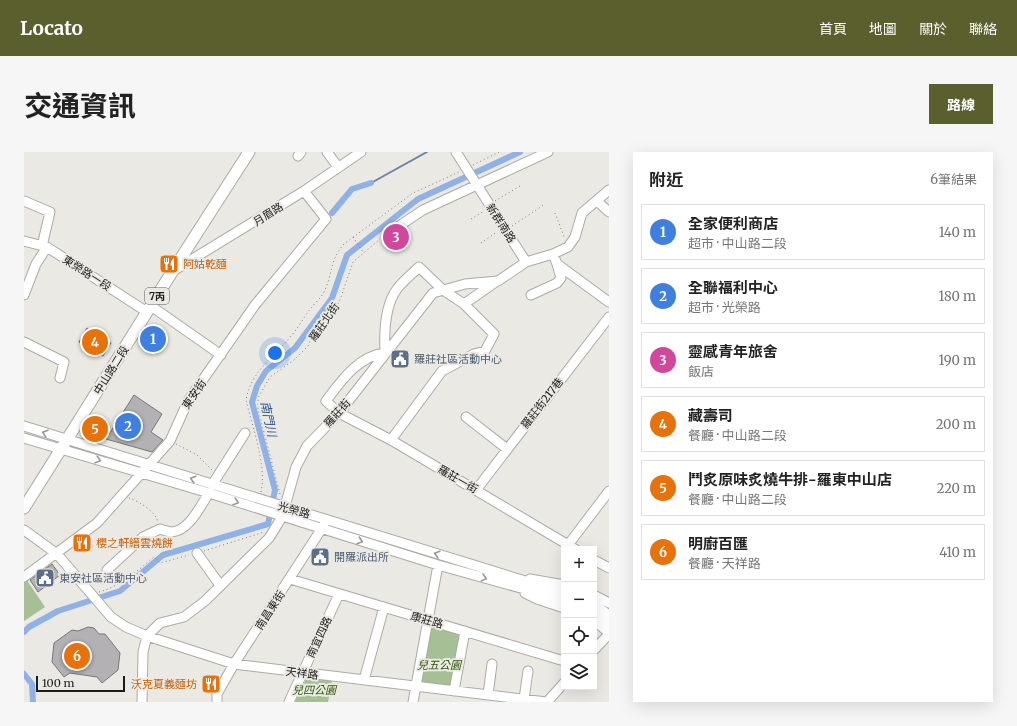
<!DOCTYPE html>
<html lang="zh-TW">
<head>
<meta charset="utf-8">
<style>
	:root { --surface:#fff; --page:#f6f6f6; --text:#222; --muted:#767676; --line:#e0e0e0; --accent:#5a5f2d }
	body { margin:0; font-family:Merriweather,"Noto Sans TC",serif; background:var(--page); color:var(--text) }
	.controls { position:absolute; right:12px; bottom:12px; display:grid; overflow:hidden; border-radius:0px; box-shadow:0 4px 16px #0002 }
	.controls button { width:36px; height:36px; display:grid; place-items:center; padding:0; border:0; border-bottom:1px solid var(--line); background:var(--surface); color:var(--text); font:20px sans-serif }
	.scale { position:absolute; left:12px; bottom:10px; width:89px; box-sizing:border-box; padding-left:4px; border:2px solid #1b1b19; border-top:0; font-size:11px; line-height:14px; white-space:nowrap; color:#1b1b19; -webkit-text-stroke:3px #ebe9e4; paint-order:stroke }
	.you { position:absolute; left:251px; top:201px; width:14px; height:14px; margin:-10px; border:3px solid #fff; border-radius:50%; background:#1a73e8; box-shadow:0 0 0 6px #1a73e833 }
	.badge { display:grid; place-items:center; width:26px; height:26px; border-radius:50%; background:var(--accent); color:#fff; font-size:13px; font-weight:700 }
	.pin { position:absolute; translate:-50% -50%; border:2px solid #fff; box-shadow:0 1px 4px #0006 }
	.list { margin:0; padding:0; list-style:none }
	h2 { display:flex; justify-content:space-between; align-items:center; height:52px; margin:0; padding:0 16px; font-size:17px }
	h2 small { font-size:13px; font-weight:400; color:var(--muted) }
	.list li { display:grid; grid-template-columns:26px 1fr auto; gap:12px; align-items:center; box-sizing:border-box; height:56px; margin:0 8px 8px; padding:0 8px; border:1px solid var(--line); border-radius:0px }
	.list b { display:block; font-size:15px; white-space:nowrap }
	.list p { margin:0; font-size:13px; white-space:nowrap; color:var(--muted) }
	.list em { font-size:13px; font-style:normal; color:var(--muted) }
	.icon { flex:none; width:22px; height:22px; fill:none; stroke:currentColor; stroke-width:2; stroke-linecap:round; stroke-linejoin:round }
	.map { position:relative; flex:none; width:585px; height:550px; overflow:hidden; border-radius:0px }
	header { display:flex; align-items:center; gap:24px; box-sizing:border-box; height:56px; padding:0 20px; background:var(--accent); color:#fff }
	header strong { font-size:19px }
	nav { display:flex; gap:22px; margin-inline-start:auto; font-size:14px }
	.intro { display:flex; align-items:center; justify-content:space-between; box-sizing:border-box; height:96px; padding:0 24px }
	h1 { margin:0; font-size:28px }
	.button { padding:10px 18px; border-radius:0px; background:var(--accent); color:#fff; font-size:14px; font-weight:700 }
	main { display:flex; gap:24px; padding:0 24px }
	aside { flex:1; background:var(--surface); border-radius:0px; box-shadow:0 4px 16px #0002 }
	.map>svg:first-child { display:block }
	.green { fill:#a6bf95 }
	.lines { fill:none; stroke-linecap:round; stroke-linejoin:round }
	.stream { stroke:#6c84a8; stroke-width:2 }
	.canal { stroke:#8fb1e5; stroke-width:6 }
	.building { fill:#b4b1b5; stroke:#78767a }
	.minor-casing { stroke:#acaba6; stroke-width:11 }
	.major-casing { stroke:#acaba6; stroke-width:13 }
	.path { stroke:#7b7a77; stroke-width:1; stroke-dasharray:1 3; stroke-linecap:butt }
	.minor { stroke:#fff; stroke-width:9 }
	.major { stroke:#fff; stroke-width:11 }
	.oneway { stroke:#989898 }
	.labels { text-anchor:middle; dominant-baseline:central; stroke-width:4; stroke-linejoin:round; paint-order:stroke }
	.shield { fill:#ebe9e4; stroke:#595956; stroke-width:1 }
	.shield-label { font-size:10px; font-weight:bold; fill:#1b1b19 }
	.street-label { font-size:11px; fill:#1b1b19; stroke:#ebe9e4 }
	.food-label { font-size:11px; fill:#c56008; stroke:#ebe9e4; text-anchor:start }
	.service-label { font-size:11px; fill:#4e5e75; stroke:#ebe9e4; text-anchor:start }
	.park-label { font-size:11px; font-style:italic; fill:#2f5703; stroke:#ebe9e4 }
	.water-label { font-size:12px; font-style:italic; fill:#2c5696; stroke:#ebe9e4 }
</style>
</head>
<body>
<header>
<strong>Locato</strong>
<nav><a>首頁</a><a>地圖</a><a>關於</a><a>聯絡</a></nav>
</header>
<div class="intro"><h1>交通資訊</h1><a class="button">路線</a></div>
<main>
<div class="map">
<svg width="585" height="550" viewBox="0 0 585 550">
	<rect width="100%" height="100%" fill="#ebe9e4"/>
	<!-- green -->
	<path class="green" d="M2 427 21 455 0 469V429Z
		M407 473 437 480 427 536 395 532Z
		M283 525 308 529 304 550H271Z"/>
	<g class="lines">
		<!-- stream -->
		<path class="stream" d="M347 31 403 0"/>
		<!-- canal -->
		<path class="canal" d="M308 61 328 37 347 31
			M0 480 5 475 34 459 96 439 139 403 244 372 251 338 228 250 233 234 242 219 271 196 308 146 323 103 394 47 496 0
			M0 522 8 532 9 550"/>
	</g>
	<!-- building -->
	<path class="building" d="M63 176 87 191 79 204 55 190Z
		M374 198 383 206 375 216 369 211 372 208 368 205Z
		M110 243 138 262 127 280 139 288 128 300 82 287Z
		M28 412 36 423 14 440 6 428Z
		M64 475 70 476 75 482H81L96 501 94 518 78 531 73 525 46 521 40 525 28 510 30 491 48 478 54 479Z"/>
	<g class="lines">
		<!-- minor casing -->
		<g class="minor-casing">
			<path id="minor" d="M303 0 314 15
				M432 0 502 110
				M274 4 277 0
				M0 49 26 60 18 94
				M573 49 585 60
				M363 82 399 58 524 0
				M0 89 23 95 123 160
				M529 102 533 112 585 150
				M149 119 280 39 337 0
				M0 143 12 112 23 95
				M507 143 533 131 537 126 533 112
				M440 152 473 129
				M127 154 197 203
				M0 190 40 210 36 226
				M442 265 483 297
				M0 274 540 441
				M0 286 185 341 414 413 540 448
				M367 288 418 219 450 202 461 199 470 182 440 152 419 138 395 115C388 122 379 129 373 137 361 153 360 181 361 201 334 204 317 229 302 249L315 261 367 288 551 397
				M188 333 221 281
				M452 338 585 165
				M0 378 33 402 87 465 102 475 123 484 210 512 522 550
				M544 393 585 339
				M173 401 196 433
				M570 408 585 416
				M83 418 119 385 136 377C139 378 145 380 148 380 165 379 177 353 185 341
				M0 425 73 371 146 289 164 249 231 153 302 67 280 39
				M266 427 540 509
				M506 427 540 433
				M501 441 513 447 540 456
				M570 443 585 451
				M570 452 585 463
				M570 461 585 473
				M570 468 585 481
				M570 498 585 482
				M340 528 360 455
				M430 539 441 479
				M464 543 468 512
				M500 547 504 519
				M118 550 119 500 123 484 136 471 160 465 181 449 245 386 258 365 272 315 283 294 315 261 409 141 441 132 474 129 502 110 529 102 544 95 551 85 558 61 585 38
				M193 550V542L210 512 300 373
				M265 550 315 442
				M389 550 414 413
				M523 550 540 531"/>
		</g>
		<!-- major casing -->
		<g class="major-casing">
			<path id="major" d="M0 356 148 120 225 0"/>
		</g>
		<!-- path -->
		<path class="path" d="M449 13 475 0
			M471 49 496 34
			M531 61 541 87
			M447 67 460 59
			M488 74 521 52
			M329 85 339 100
			M457 91 473 80
			M152 292 173 303 188 318
			M237 340C243 314 228 274 222 248 227 219 250 205 267 184 274 176 280 165 287 156 291 151 297 146 300 140 309 122 305 109 320 92L389 41 435 20
			M256 342 234 257V246L246 225 270 208 284 194 288 185 311 157 316 148 329 110 356 87
			M105 346C116 350 131 359 134 370
			M180 399 240 380
			M75 440C97 434 113 419 130 405L136 411 165 403"/>
		<!-- minor -->
		<use href="#minor" class="minor"/>
		<!-- major -->
		<use href="#major" class="major"/>
	</g>
	<!-- one-way arrows -->
	<defs><path id="oneway-chevron" d="M-2-3.5L2.5 0L-2 3.5" fill="none" stroke-width="1.6" stroke-linecap="round" stroke-linejoin="round"/></defs>
	<g class="oneway">
		<use href="#oneway-chevron" transform="translate(21 281) rotate(-161)"/>
		<use href="#oneway-chevron" transform="translate(74 308) rotate(17)"/>
		<use href="#oneway-chevron" transform="translate(169 327) rotate(-163)"/>
		<use href="#oneway-chevron" transform="translate(212 350) rotate(18)"/>
		<use href="#oneway-chevron" transform="translate(336 389) rotate(18)"/>
		<use href="#oneway-chevron" transform="translate(413 402) rotate(-163)"/>
		<use href="#oneway-chevron" transform="translate(460 426) rotate(15)"/>
	</g>
	<!-- icons -->
	<defs>
		<g id="restaurant-square" transform="scale(1)"><rect x="-9" y="-9" width="18" height="18" rx="4" fill="#e8710a" stroke="#ebe9e4"/><path d="M-5-6h1v4h1v-4h1v4h1v-4h1v5L-1.5 .5V6h-2V.5L-5-1ZM5-6V6H3V1.5H1.5Q1.5-4 5-6Z" fill="#fff"/></g>
		<g id="civic-square" transform="scale(1)"><rect x="-9" y="-9" width="18" height="18" rx="4" fill="#5c6f8a" stroke="#ebe9e4"/><path d="M-.6-6.5H3V-4.5H.6V-3L4-1V1h2V6H-6V1h2V-1L-.6-3ZM-1.2 2.5V6h2.4V2.5Z" fill="#fff"/></g>
	</defs>
	<g fill-rule="evenodd">
		<use href="#restaurant-square" x="145" y="112"/>
		<use href="#civic-square" x="376" y="207"/>
		<use href="#restaurant-square" x="58" y="391"/>
		<use href="#civic-square" x="296" y="405"/>
		<use href="#civic-square" x="21" y="426"/>
		<use href="#restaurant-square" x="187" y="532"/>
	</g>
	<g class="labels">
		<!-- shield labels -->
		<rect class="shield" x="121" y="136" width="24" height="16" rx="3"/>
		<g class="shield-label">
			<text x="133" y="144">7丙</text>
		</g>
		<!-- street labels -->
		<g class="street-label">
			<text transform="translate(244 62) rotate(-32)">月眉路</text>
			<text transform="translate(477 71) rotate(57)">新群南路</text>
			<text transform="translate(63 121) rotate(33)">東榮路一段</text>
			<text transform="translate(300 170) rotate(-55)">羅莊北街</text>
			<text transform="translate(87 218) rotate(-58)">中山路二段</text>
			<text transform="translate(170 242) rotate(-56)">東安街</text>
			<text transform="translate(518 251) rotate(-52)">羅莊街217巷</text>
			<text transform="translate(313 261) rotate(-48)">羅莊街</text>
			<text transform="translate(434 327) rotate(30)">羅莊一街</text>
			<text transform="translate(270 358) rotate(16)">光榮路</text>
			<text transform="translate(246 458) rotate(-57)">南昌東街</text>
			<text transform="translate(403 468) rotate(16)">康莊路</text>
			<text transform="translate(295 485) rotate(-65)">南宜四路</text>
			<text transform="translate(278 521) rotate(7)">天祥路</text>
		</g>
		<!-- food labels -->
		<g class="food-label">
			<text x="159" y="112">阿姑乾麵</text>
			<text x="72" y="391">櫻之軒縉雲燒餅</text>
			<text x="173" y="532" text-anchor="end">沃克夏義麵坊</text>
		</g>
		<!-- service labels -->
		<g class="service-label">
			<text x="390" y="207">羅莊社區活動中心</text>
			<text x="310" y="405">開羅派出所</text>
			<text x="35" y="426">東安社區活動中心</text>
		</g>
		<!-- park labels -->
		<g class="park-label">
			<text x="415" y="513">兒五公園</text>
			<text x="290" y="538">兒四公園</text>
		</g>
		<!-- water labels -->
		<g class="water-label">
			<text transform="translate(245 267) rotate(78)">南門川</text>
		</g>
	</g>
</svg>
<div class="controls">
<button>+</button>
<button>−</button>
<button><svg class="icon" aria-label="locate" viewBox="0 0 24 24"><circle cx="12" cy="12" r="6"/><path d="M12 2v4M12 18v4M2 12h4M18 12h4"/></svg></button>
<button><svg class="icon" aria-label="layers" viewBox="0 0 24 24"><path d="M12 4l9 5-9 5-9-5zM3 14l9 5 9-5"/></svg></button>
</div>
<div class="scale">100 m</div>
<div class="you"></div>
<div class="pin badge" style="left:129px;top:187px;background:#3f7fe0">1</div>
<div class="pin badge" style="left:104px;top:274px;background:#3f7fe0">2</div>
<div class="pin badge" style="left:372px;top:85px;background:#d1479c">3</div>
<div class="pin badge" style="left:71px;top:190px;background:#e8710a">4</div>
<div class="pin badge" style="left:71px;top:277px;background:#e8710a">5</div>
<div class="pin badge" style="left:53px;top:504px;background:#e8710a">6</div>
</div>
<aside>
<h2>附近<small>6筆結果</small></h2>
<ul class="list">
<li><span class="badge" style="background:#3f7fe0">1</span><div><b>全家便利商店</b><p>超市 · 中山路二段</p></div><em>140 m</em></li>
<li><span class="badge" style="background:#3f7fe0">2</span><div><b>全聯福利中心</b><p>超市 · 光榮路</p></div><em>180 m</em></li>
<li><span class="badge" style="background:#d1479c">3</span><div><b>靈感青年旅舍</b><p>飯店</p></div><em>190 m</em></li>
<li><span class="badge" style="background:#e8710a">4</span><div><b>藏壽司</b><p>餐廳 · 中山路二段</p></div><em>200 m</em></li>
<li><span class="badge" style="background:#e8710a">5</span><div><b>鬥炙原味炙燒牛排-羅東中山店</b><p>餐廳 · 中山路二段</p></div><em>220 m</em></li>
<li><span class="badge" style="background:#e8710a">6</span><div><b>明廚百匯</b><p>餐廳 · 天祥路</p></div><em>410 m</em></li>
</ul>
</aside>
</main>
</body>
</html>
